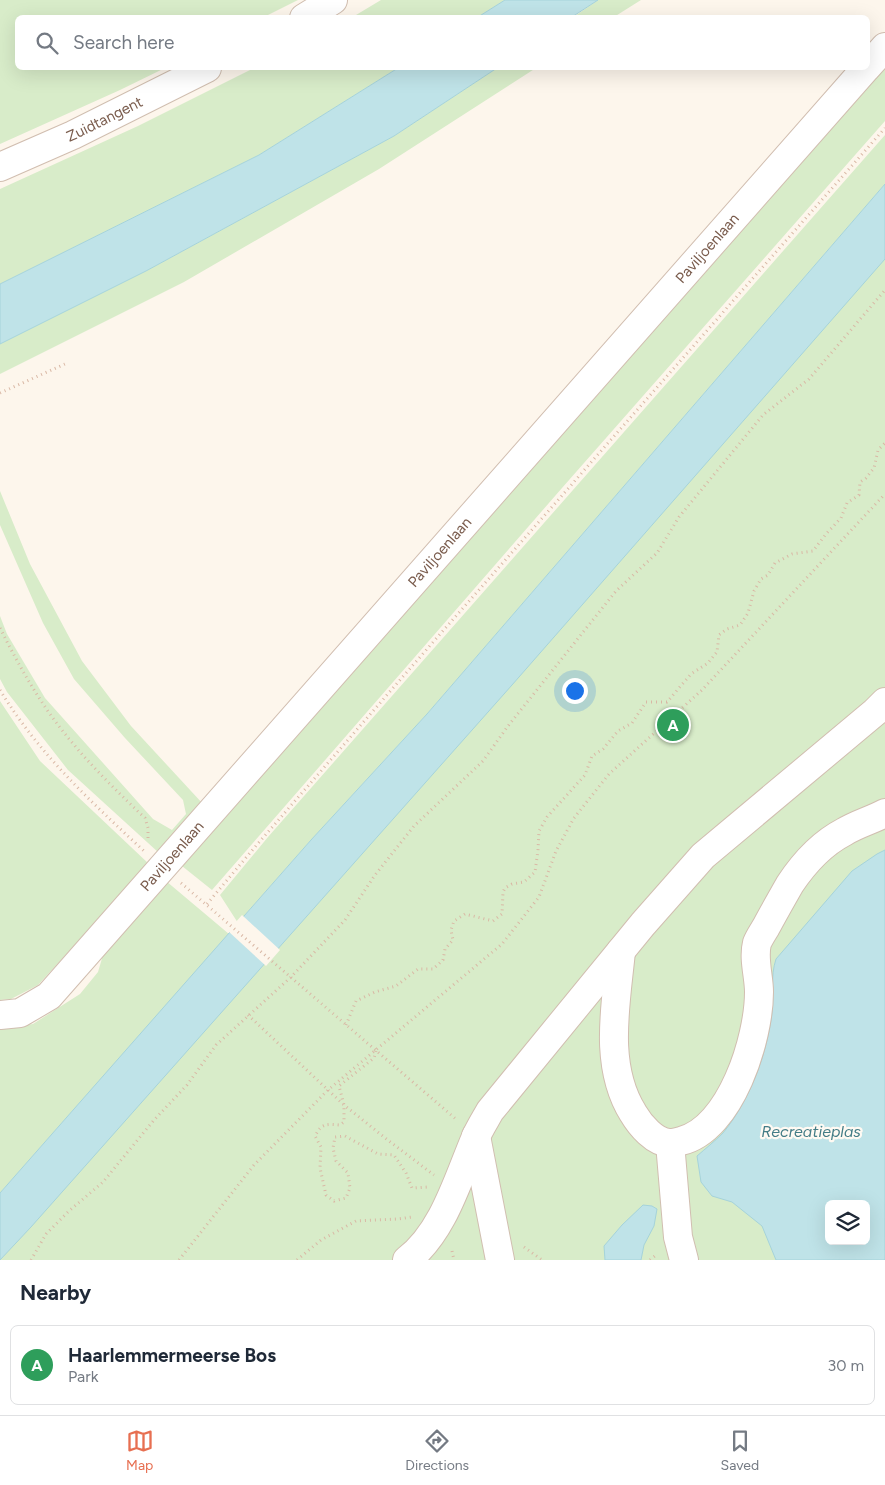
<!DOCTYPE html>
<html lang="en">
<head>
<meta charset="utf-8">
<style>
	:root { --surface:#fff; --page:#f2f2f3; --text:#1f2937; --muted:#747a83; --line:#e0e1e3; --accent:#e76f51 }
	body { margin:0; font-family:Figtree,sans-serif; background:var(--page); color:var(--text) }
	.controls { position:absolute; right:15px; bottom:15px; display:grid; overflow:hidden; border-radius:8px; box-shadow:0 5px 20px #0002 }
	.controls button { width:45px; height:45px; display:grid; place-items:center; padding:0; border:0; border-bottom:1px solid var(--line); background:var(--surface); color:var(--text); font:25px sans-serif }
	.you { position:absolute; left:574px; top:690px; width:18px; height:18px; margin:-12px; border:4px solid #fff; border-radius:50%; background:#1a73e8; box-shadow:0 0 0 8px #1a73e833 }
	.badge { display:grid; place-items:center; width:32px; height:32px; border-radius:50%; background:var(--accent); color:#fff; font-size:16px; font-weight:700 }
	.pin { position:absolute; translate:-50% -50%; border:2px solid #fff; box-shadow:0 1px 5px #0006 }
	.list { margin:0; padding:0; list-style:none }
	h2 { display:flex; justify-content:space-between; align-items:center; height:65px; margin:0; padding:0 20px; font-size:21px }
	h2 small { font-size:16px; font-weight:400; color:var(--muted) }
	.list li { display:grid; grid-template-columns:32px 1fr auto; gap:15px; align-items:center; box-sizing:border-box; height:80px; margin:0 10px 10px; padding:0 10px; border:1px solid var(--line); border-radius:8px }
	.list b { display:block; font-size:19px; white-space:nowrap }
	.list p { margin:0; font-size:16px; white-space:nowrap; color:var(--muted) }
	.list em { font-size:16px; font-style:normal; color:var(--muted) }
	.icon { flex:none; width:28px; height:28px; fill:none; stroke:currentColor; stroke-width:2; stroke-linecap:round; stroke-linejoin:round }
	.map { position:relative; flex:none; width:885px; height:1260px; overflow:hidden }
	.search { position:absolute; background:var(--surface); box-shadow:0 5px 20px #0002; left:15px; right:15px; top:15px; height:55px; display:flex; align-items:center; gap:12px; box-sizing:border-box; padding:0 18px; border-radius:8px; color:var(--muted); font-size:19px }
	.sheet { height:155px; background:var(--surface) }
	nav { display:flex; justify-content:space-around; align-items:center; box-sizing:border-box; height:70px; border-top:1px solid var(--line); background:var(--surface); font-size:14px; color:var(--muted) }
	nav a { display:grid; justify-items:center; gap:2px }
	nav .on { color:var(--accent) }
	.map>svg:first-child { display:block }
	.green { fill:#d8ecc9; fill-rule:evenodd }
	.water { fill:#bfe3e8; stroke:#a5d3da; fill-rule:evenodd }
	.pier { fill:#fdf6ec }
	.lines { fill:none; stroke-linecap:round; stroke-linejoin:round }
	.minor-casing { stroke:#d1beb0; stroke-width:30 }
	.path { stroke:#d9b8a5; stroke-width:3; stroke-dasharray:1 4; stroke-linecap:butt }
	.minor { stroke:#fff; stroke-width:28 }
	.labels { text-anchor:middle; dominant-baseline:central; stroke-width:4.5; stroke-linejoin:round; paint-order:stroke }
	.street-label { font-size:15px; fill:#7a5c4d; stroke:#fffaf3 }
	.water-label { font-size:16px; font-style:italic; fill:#437c86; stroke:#fffaf3 }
</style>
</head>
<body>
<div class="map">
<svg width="885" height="1260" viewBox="0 0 885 1260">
	<rect width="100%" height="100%" fill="#fdf6ec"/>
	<!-- green -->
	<path class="green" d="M0 0H298L264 17 18 18V68H165L120 90 0 144Z
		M381 0H505L478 17 351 18Z
		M598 0H641L614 17 572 18Z
		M885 62V121L562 488 212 890 182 866 190 854Z
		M254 68H398L259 155 0 284V189L138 126Z
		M497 68H536L379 169 184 282 0 374V344L146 271 394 136Z
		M885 135V184L427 714 311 840 238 923 220 895 268 837Z
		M885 247V1260H0ZM829 1204H866V1241H829Z
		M0 491 30 564 82 661 131 726 203 804 159 853 68 770 7 692 0 679V616L7 634 45 698 153 819 172 830 186 814 183 800 125 738 74 679 43 623 0 525Z
		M0 701 40 761 149 864 38 985 11 999 0 1000Z
		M166 881 229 934 0 1193V1028L33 1024 80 994 98 972 103 955Z"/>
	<!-- water -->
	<path class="water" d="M505 0H598L572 17H478Z
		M398 68H497L394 136 146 271 0 344V284L259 155Z
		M885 184V259L512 685 31 1227 0 1260V1193L311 840 427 714Z
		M885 850V1260H776L762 1226 732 1202 712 1196 701 1182 697 1156C705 1149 715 1141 723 1133 750 1100 767 1054 772 1013 774 994 770 977 776 959L852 871 877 854ZM829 1204H866V1241H829Z
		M643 1205 652 1206 657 1209 654 1226 644 1245 641 1260H605L604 1246 622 1225Z"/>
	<!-- pier -->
	<path class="pier" d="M242 915 280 950 266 966 228 931Z"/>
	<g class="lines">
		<!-- minor casing -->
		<g class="minor-casing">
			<g id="minor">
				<path d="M304 18 333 0"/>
				<path d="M868 66 885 47"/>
				<path id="s1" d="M0 167 73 135 207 68"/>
				<path d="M621 951C616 1004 603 1065 633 1113 640 1125 655 1143 670 1143 673 1143 677 1142 681 1141 731 1129 759 1038 759 992 759 976 753 959 757 943 759 938 763 932 766 927 774 912 782 898 790 884 804 863 821 844 844 832 857 824 872 820 885 813"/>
				<path id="s2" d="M0 1015 20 1013 49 996 866 68"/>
				<path d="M476 1136 500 1260"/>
				<path d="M670 1143 678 1237 684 1260"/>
				<path d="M407 1260C443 1233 458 1179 475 1139 479 1129 485 1120 490 1111L643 924 703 856 875 712 885 702"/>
			</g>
		</g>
		<!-- path -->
		<path class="path" d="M0 393 65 364
			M0 628C15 658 31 687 50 714 77 752 111 786 145 818L148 828V842
			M0 690C39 754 89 800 144 851
			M181 883 457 1120
			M207 904 255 847 413 665 885 128
			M248 1015 344 1105 389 1141 434 1175
			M346 1025 356 1001 375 992 396 986 418 969H433L443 960 445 949 453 940 451 930 454 921 465 914 493 921 502 914 503 892 505 888 512 884 524 882 535 872 538 850 539 831 547 817 585 775 592 756 603 749 618 731 632 723 646 702H667L691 674 708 663 717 652 719 635 727 629 740 625 748 613 754 591 761 579 768 575 775 563 792 554 813 551 826 534 841 518 847 503 859 495 860 482 866 478 874 468 878 450 885 443
			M376 1051 374 1058 339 1086 344 1105V1122L340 1125C326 1124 322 1123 315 1136L321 1147 320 1168 326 1195 334 1201 346 1198 350 1188 348 1173 336 1161 333 1148 335 1137 345 1136 378 1154 394 1155 406 1173 412 1188 428 1187
			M524 1247 542 1260
			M452 1251 454 1260
			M31 1260 46 1234 69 1211 103 1182 154 1120 187 1085 216 1045 290 978 345 920 375 875 414 826 483 761 508 726 616 591 657 553 679 517 763 415 809 379 885 290
			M179 1260 254 1165 328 1090 502 944 539 897 556 851 574 818 609 774 702 690 885 494
			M297 1260 321 1240 356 1221 398 1219 412 1217
			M650 1260 657 1254"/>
		<!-- minor -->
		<use href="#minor" class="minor"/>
	</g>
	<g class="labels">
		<!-- street labels -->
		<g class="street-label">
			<text stroke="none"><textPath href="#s1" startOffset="115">Zuidtangent</textPath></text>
			<text stroke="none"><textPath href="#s2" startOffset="1050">Paviljoenlaan</textPath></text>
			<text stroke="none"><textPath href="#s2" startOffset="645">Paviljoenlaan</textPath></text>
			<text stroke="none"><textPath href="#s2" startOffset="240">Paviljoenlaan</textPath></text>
		</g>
		<!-- water labels -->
		<g class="water-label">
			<text x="811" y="1131">Recreatieplas</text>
		</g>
	</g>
</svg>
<div class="controls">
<button><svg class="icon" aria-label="layers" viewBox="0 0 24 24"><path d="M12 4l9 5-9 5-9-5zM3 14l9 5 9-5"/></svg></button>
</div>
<div class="you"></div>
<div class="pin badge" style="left:673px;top:725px;background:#2e9e5b">A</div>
<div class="search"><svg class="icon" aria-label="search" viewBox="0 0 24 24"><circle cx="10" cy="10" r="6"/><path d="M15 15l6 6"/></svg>Search here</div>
</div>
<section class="sheet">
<h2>Nearby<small></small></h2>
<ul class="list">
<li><span class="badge" style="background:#2e9e5b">A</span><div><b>Haarlemmermeerse Bos</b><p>Park</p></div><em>30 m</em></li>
</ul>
</section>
<nav>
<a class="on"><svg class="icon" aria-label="map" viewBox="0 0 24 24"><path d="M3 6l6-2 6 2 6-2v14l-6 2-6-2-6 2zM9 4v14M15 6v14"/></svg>Map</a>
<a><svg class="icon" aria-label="directions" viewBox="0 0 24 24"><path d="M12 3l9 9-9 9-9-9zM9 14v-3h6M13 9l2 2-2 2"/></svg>Directions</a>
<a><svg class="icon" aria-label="saved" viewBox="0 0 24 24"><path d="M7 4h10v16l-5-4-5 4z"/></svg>Saved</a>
</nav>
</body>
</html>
